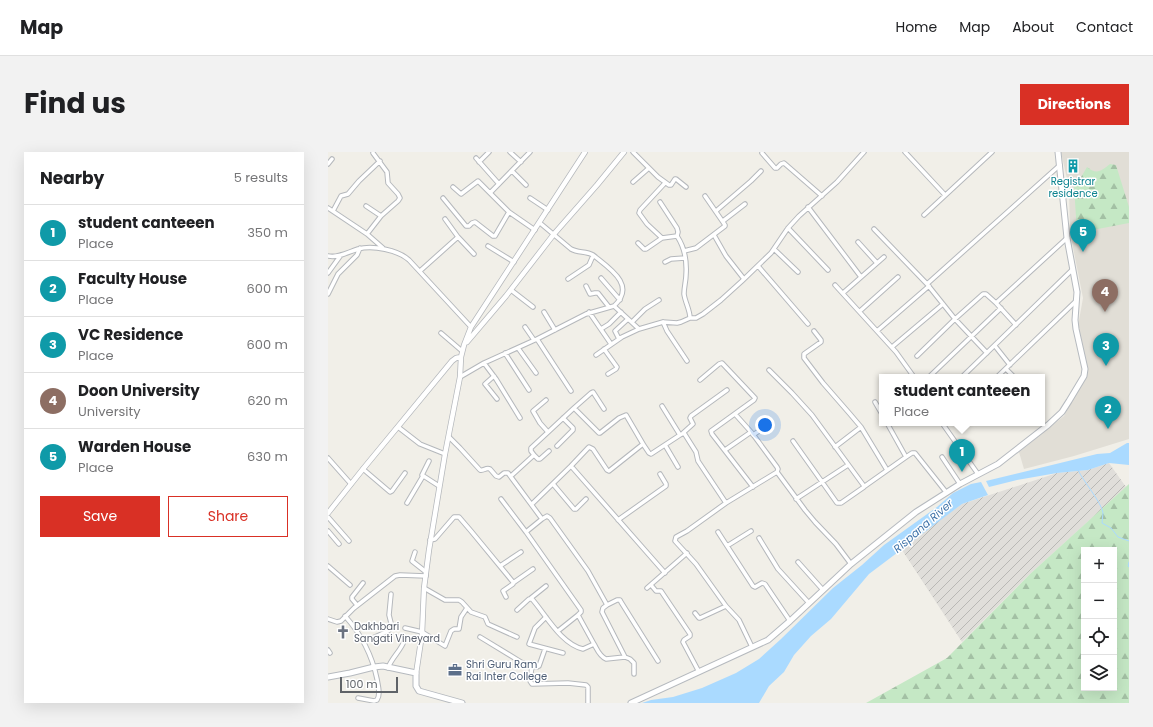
<!DOCTYPE html>
<html lang="en">
<head>
<meta charset="utf-8">
<style>
	:root { --surface:#fff; --page:#f2f2f2; --text:#202124; --muted:#757577; --line:#e0e0e0; --accent:#d93025 }
	body { margin:0; font-family:Poppins,sans-serif; background:var(--page); color:var(--text) }
	.controls { position:absolute; right:12px; bottom:12px; display:grid; overflow:hidden; border-radius:0px; box-shadow:0 4px 16px #0002 }
	.controls button { width:36px; height:36px; display:grid; place-items:center; padding:0; border:0; border-bottom:1px solid var(--line); background:var(--surface); color:var(--text); font:20px sans-serif }
	.scale { position:absolute; left:12px; bottom:10px; width:58px; box-sizing:border-box; padding-left:4px; border:2px solid #5f6368; border-top:0; font-size:11px; line-height:14px; white-space:nowrap; color:#5f6368; -webkit-text-stroke:3px #fff; paint-order:stroke }
	.you { position:absolute; left:437px; top:273px; width:14px; height:14px; margin:-10px; border:3px solid #fff; border-radius:50%; background:#1a73e8; box-shadow:0 0 0 6px #1a73e833 }
	.badge { display:grid; place-items:center; width:26px; height:26px; border-radius:50%; background:var(--accent); color:#fff; font-size:13px; font-weight:700 }
	.pin { position:absolute; translate:-50% -33px; filter:drop-shadow(0 1px 2px #0008) }
	.pin::after { content:''; position:absolute; top:21px; width:14px; height:12px; background:inherit; clip-path:polygon(0 0,100% 0,50% 100%) }
	.popup { position:absolute; left:551px; top:222px; width:166px; height:52px; box-sizing:border-box; display:grid; place-content:center; border-radius:0px; background:var(--surface); filter:drop-shadow(0 1px 3px #0005); font-size:13px; white-space:nowrap; color:var(--muted) }
	.popup b { font-size:15px; color:var(--text) }
	.popup::after { content:''; position:absolute; left:50%; top:100%; margin-left:-8px; border:8px solid transparent; border-top-color:var(--surface) }
	.list { margin:0; padding:0; list-style:none }
	h2 { display:flex; justify-content:space-between; align-items:center; height:52px; margin:0; padding:0 16px; font-size:17px }
	h2 small { font-size:13px; font-weight:400; color:var(--muted) }
	.list li { display:grid; grid-template-columns:26px 1fr auto; gap:12px; align-items:center; box-sizing:border-box; height:56px; padding:0 16px; border-top:1px solid var(--line) }
	.list b { display:block; font-size:15px; white-space:nowrap }
	.list p { margin:0; font-size:13px; white-space:nowrap; color:var(--muted) }
	.list em { font-size:13px; font-style:normal; color:var(--muted) }
	.actions { display:flex; gap:8px; padding:12px 16px }
	.actions a { flex:1; padding:9px 0; border:1px solid var(--accent); border-radius:0px; text-align:center; font-size:14px; color:var(--accent) }
	.actions .main { background:var(--accent); color:#fff }
	.icon { flex:none; width:22px; height:22px; fill:none; stroke:currentColor; stroke-width:2; stroke-linecap:round; stroke-linejoin:round }
	.map { position:relative; flex:none; width:801px; height:551px; overflow:hidden; border-radius:0px }
	header { display:flex; align-items:center; gap:24px; box-sizing:border-box; height:56px; padding:0 20px; background:var(--surface); border-bottom:1px solid var(--line) }
	header strong { font-size:19px }
	nav { display:flex; gap:22px; margin-inline-start:auto; font-size:14px }
	.intro { display:flex; align-items:center; justify-content:space-between; box-sizing:border-box; height:96px; padding:0 24px }
	h1 { margin:0; font-size:28px }
	.button { padding:10px 18px; border-radius:0px; background:var(--accent); color:#fff; font-size:14px; font-weight:700 }
	main { display:flex; gap:24px; padding:0 24px }
	aside { flex:1; background:var(--surface); border-radius:0px; box-shadow:0 4px 16px #0002 }
	.map>svg:first-child { display:block }
	.industrial { fill:url(#industrial-furrows) }
	.education { fill:#e1ded6 }
	.forest { fill:url(#forest-firs); fill-rule:evenodd }
	.water { fill:#aadaff }
	.lines { fill:none; stroke-linecap:round; stroke-linejoin:round }
	.stream { stroke:#aadaff; stroke-width:1 }
	.minor-casing { stroke:#b5b8bc; stroke-width:5.5 }
	.tertiary-casing { stroke:#b5b8bc; stroke-width:6 }
	.secondary-casing { stroke:#b6babf; stroke-width:7 }
	.minor { stroke:#fff; stroke-width:3.5 }
	.tertiary { stroke:#fff; stroke-width:4.5 }
	.secondary { stroke:#fff; stroke-width:5 }
	.labels { text-anchor:middle; dominant-baseline:central; stroke-width:3; stroke-linejoin:round; paint-order:stroke }
	.culture-label { font-size:10px; fill:#0d838f; stroke:#fff }
	.worship-label { font-size:10px; fill:#5b616d; stroke:#fff; text-anchor:start }
	.service-label { font-size:10px; fill:#4e5e75; stroke:#fff; text-anchor:start }
	.water-label { font-size:11px; font-style:italic; fill:#4174aa; stroke:#fff }
</style>
</head>
<body>
<header>
<strong>Map</strong>
<nav><a>Home</a><a>Map</a><a>About</a><a>Contact</a></nav>
</header>
<div class="intro"><h1>Find us</h1><a class="button">Directions</a></div>
<main>
<aside>
<h2>Nearby<small>5 results</small></h2>
<ul class="list">
<li><span class="badge" style="background:#0f9aa8">1</span><div><b>student canteeen</b><p>Place</p></div><em>350 m</em></li>
<li><span class="badge" style="background:#0f9aa8">2</span><div><b>Faculty House</b><p>Place</p></div><em>600 m</em></li>
<li><span class="badge" style="background:#0f9aa8">3</span><div><b>VC Residence</b><p>Place</p></div><em>600 m</em></li>
<li><span class="badge" style="background:#8d6e63">4</span><div><b>Doon University</b><p>University</p></div><em>620 m</em></li>
<li><span class="badge" style="background:#0f9aa8">5</span><div><b>Warden House</b><p>Place</p></div><em>630 m</em></li>
</ul>
<div class="actions"><a class="main">Save</a><a>Share</a></div>
</aside>
<div class="map">
<svg width="801" height="551" viewBox="0 0 801 551">
	<defs>
		<pattern id="industrial-furrows" width="10" height="10" patternUnits="userSpaceOnUse"><rect width="10" height="10" fill="#e0deda"/><path d="M-1 1l2-2M0 10L10 0M9 11l2-2" fill="none" stroke="#b9b8b5"/></pattern>
		<pattern id="forest-firs" width="22" height="20" patternUnits="userSpaceOnUse"><rect width="22" height="20" fill="#c5e8c5"/><path d="M5 1l3.5 6h-7zM16 11l3.5 6h-7z" fill="#a3c0a4"/></pattern>
	</defs>
	<rect width="100%" height="100%" fill="#f1efe8"/>
	<!-- industrial -->
	<path class="industrial" d="M781 311 798 335 702 422 634 490 574 398 602 375 634 352 729 321 760 318Z"/>
	<!-- education -->
	<path class="education" d="M733 0H801V287L746 304 696 317 691 300 736 264 758 223V211L750 174 755 146 742 80 741 36Z"/>
	<!-- forest -->
	<path class="forest" d="M782 12 788 13 801 55V71L749 81 746 34 749 32 759 15C769 23 773 19 782 12Z
		M801 332V551H538L619 506 702 422ZM756 398H786V536H756Z"/>
	<!-- water -->
	<path class="water" d="M799 291H801V313L781 311 760 318 729 321 689 328 661 335 658 329 769 302 782 301Z
		M653 330 660 343 634 352 541 422 503 467 483 484 466 503 456 520 441 534 431 551H314L323 548 345 545 374 536 408 521 431 507 453 487 505 436 534 413 556 393 609 355 625 341 643 332Z"/>
	<g class="lines">
		<!-- stream -->
		<path class="stream" d="M750 318C755 329 774 351 775 361 775 364 774 368 774 371L783 376 790 385 801 389
			M801 410 800 414 801 415"/>
		<!-- minor casing -->
		<g class="minor-casing">
			<path id="minor" d="M182 0 193 10
				M305 0 330 25 341 33H343L347 27H348L358 35
				M577 0 617 43
				M434 1 447 16H449L453 12 456 11 494 44
				M148 6 171 32
				M151 10 161 0
				M0 12 4 7
				M184 19 198 33
				M305 30 321 16
				M162 41 202 0
				M115 46 138 74H141L144 71 147 70 165 84H167L181 60 150 29 133 42 125 35
				M202 46 220 58
				M332 50 349 76 350 80 349 84
				M38 54 53 64
				M480 55 533 125
				M0 56 39 82 55 96
				M5 59 13 44 20 42 31 29 52 9
				M388 59 423 29 433 19
				M181 60 207 78
				M596 63 664 0
				M117 67 130 85 146 102
				M395 69 417 52
				M212 71 243 97C250 101 258 99 265 103 281 116 309 133 286 154
				M460 76 500 118
				M546 77 599 132 627 167 659 201
				M39 82 53 64 70 49 72 46 70 42 60 31 59 20 45 1
				M386 83 398 104 416 127
				M530 90 549 111
				M310 91 316 97H318L334 86
				M160 94 186 110
				M446 97 470 120
				M356 99 368 96 397 74V73L377 44
				M0 104C11 106 20 100 30 97 45 93 70 98 81 108L143 175
				M337 110 343 107 357 106
				M430 114 480 172
				M92 119 130 85
				M0 121 13 103
				M273 126 292 148
				M240 127 261 113 264 106 266 104
				M599 132 732 13
				M507 133 568 200 586 225
				M258 134 262 142 267 141H270L281 155
				M183 138 205 155
				M515 141 556 105
				M0 142 10 122 29 103 32 96
				M668 151 688 173
				M532 159 570 125
				M216 160 227 178
				M261 160 283 192
				M362 166H368L375 162 393 148 414 129 443 101 460 76 471 64 509 30 536 0
				M304 170 317 157 331 148
				M335 170 339 179 359 209
				M197 175 206 188
				M273 177 281 172 293 160
				M486 179 493 188V190L476 202V206L495 231 522 262 533 275 559 318
				M549 179 601 134
				M113 181 134 199
				M209 187 243 239
				M291 187 287 179 300 167
				M667 194 682 213
				M564 195 615 152
				M190 196 208 221
				M276 197 289 215 288 217 280 222
				M177 201 201 238
				M268 203 294 185 311 177
				M589 204 627 167 655 142H658L668 151 739 86
				M156 211 168 227 192 266
				M678 217 686 225
				M441 218 464 241 484 263 536 334H537L578 305 584 301H587L618 340
				M166 224 157 232 169 247
				M132 225 156 211 209 187 258 162 286 154 311 177 335 170 349 171 353 170 362 166C362 158 357 150 356 142 356 135 358 129 358 123 359 109 357 96 349 84L334 86 319 72 311 61 312 58 337 31
				M601 225 673 156
				M634 225 744 118
				M669 225 748 149
				M372 228 391 212 394 211 427 246 426 248 383 279 384 282 425 335
				M218 248 205 259 212 271 220 280
				M547 250 554 262
				M334 254 352 283 356 281 368 300 370 309 398 351
				M407 262 424 281 449 315 450 317 449 320
				M559 271 578 305
				M614 271 650 322
				M70 275 92 292 117 302
				M355 281 365 272 362 266 363 264 399 238
				M425 283 440 273
				M121 285 132 296 152 318C156 319 158 315 162 317L168 324 171 325 176 321H180L214 367 219 364 222 366 260 419 279 453 289 448H292L293 450 330 509
				M465 289 509 351H513L536 335
				M315 292 321 301 323 302 352 283
				M337 293 350 315
				M229 294 245 278V276L235 266
				M507 295 533 275
				M397 298 423 280
				M206 303 210 307H212L221 299
				M614 305 632 332
				M0 306 23 332
				M101 309 94 323 111 334
				M243 314 337 421
				M35 317 62 340 64 339 77 321
				M183 324 206 303 203 299V296L246 256 263 241 265 240 276 257
				M225 332 246 357H248L258 347
				M173 347 198 380
				M468 347 520 313
				M79 351 95 324
				M204 352 243 314 260 296 261 295 265 297 279 318 281 319 315 292 298 263 291 266 272 281H271L246 256
				M0 365 21 389
				M290 368 338 334V332L332 322
				M0 379 11 392
				M390 380 425 434 427 435 434 431 437 432 462 469
				M431 386 450 417 481 451
				M102 388 107 387 126 365H131L143 379 185 430V432L175 439 178 445
				M399 394 423 379
				M87 400 84 409 98 420
				M470 410 495 438
				M0 414 22 433
				M172 414 193 400
				M185 431 205 417
				M323 433 328 439H333L362 482V484L356 488 355 490 371 520
				M96 436 117 448H131L134 450 143 460 157 465 160 472 189 485
				M319 436 359 401
				M203 446 218 434
				M29 453 24 447V445L35 431
				M279 453 275 456 274 460 297 505 302 507 306 511V522
				M189 458 201 447H204C218 463 233 492 255 497L266 492 250 463 253 460V458L198 380 214 367
				M367 461 371 466H372L398 454
				M17 464C34 483 44 503 49 527 50 534 53 542 49 548L46 549 30 546
				M218 465 207 476 201 492 235 501
				M0 467 9 470 13 469 26 456 67 424 72 423 98 424
				M77 476 94 480 117 494 123 479 126 477H131L133 465 139 456
				M230 479 250 463
				M152 485 193 510 204 514 202 529 204 532 240 531 258 533 260 535V551
				M36 490 60 479 64 475 61 463 63 442
				M266 492C269 497 271 504 278 507L297 505
				M424 495 411 468 398 454 368 412 347 389 348 385 359 379 398 351 449 320 477 358 487 370 508 392 523 412
				M0 498 2 501
				M204 514 209 515 211 514 217 497
				M60 516C64 505 73 499 77 487"/>
		</g>
		<!-- tertiary casing -->
		<g class="tertiary-casing">
			<path id="tertiary" d="M139 190 178 144 226 82 269 33 296 0
				M0 361 35 317 124 209 128 206 133 205
				M88 522 94 482 96 436 101 398 117 302 132 225 133 205 136 193 143 175 257 0"/>
		</g>
		<!-- secondary casing -->
		<g class="secondary-casing">
			<path id="secondary" d="M0 525 22 521 46 515 55 514 88 521V534L91 539 134 551
				M303 551 440 488 462 469 523 412 588 360 632 332 670 312 720 273 734 260 741 249 756 224 757 217 748 177 747 168 749 140 739 86 730 0"/>
		</g>
		<!-- minor -->
		<use href="#minor" class="minor"/>
		<!-- tertiary -->
		<use href="#tertiary" class="tertiary"/>
		<!-- secondary -->
		<use href="#secondary" class="secondary"/>
	</g>
	<!-- icons -->
	<defs>
		<g id="building-bare" transform="scale(1.08)"><path d="M-4-6H4V6H1V3H-1V6H-4ZM-2.5-4.3h1.7v1.8h-1.7ZM.8-4.3h1.7v1.8H.8ZM-2.5-1h1.7V.8h-1.7ZM.8-1h1.7V.8H.8Z" fill="#0f9aa8" stroke="#fff" stroke-width="2.5" paint-order="stroke"/></g>
		<g id="church-bare" transform="scale(1.08)"><path d="M-1.2-6h2.4v3.5h3.3v2.4h-3.3V6h-2.4V-.1h-3.3v-2.4h3.3Z" fill="#6b7280" stroke="#fff" stroke-width="2.5" paint-order="stroke"/></g>
		<g id="office-bare" transform="scale(1.08)"><path d="M-6-3h4V-5.5h4V-3h4V5H-6ZM-1-4.5V-3h2v-1.5ZM-6 0V1H6V0Z" fill="#5c6f8a" stroke="#fff" stroke-width="2.5" paint-order="stroke"/></g>
	</defs>
	<g fill-rule="evenodd">
		<use href="#building-bare" x="745" y="14"/>
		<use href="#church-bare" x="15" y="480"/>
		<use href="#office-bare" x="127" y="518"/>
	</g>
	<g class="labels">
		<!-- culture labels -->
		<g class="culture-label">
			<text x="745" y="29">Registrar<tspan x="745" dy="12">residence</tspan></text>
		</g>
		<!-- worship labels -->
		<g class="worship-label">
			<text x="26" y="474">Dakhbari<tspan x="26" dy="12">Sangati Vineyard</tspan></text>
		</g>
		<!-- service labels -->
		<g class="service-label">
			<text x="138" y="512">Shri Guru Ram<tspan x="138" dy="12">Rai Inter College</tspan></text>
		</g>
		<!-- water labels -->
		<g class="water-label">
			<text transform="translate(595 374) rotate(-41)">Rispana River</text>
		</g>
	</g>
</svg>
<div class="controls">
<button>+</button>
<button>−</button>
<button><svg class="icon" aria-label="locate" viewBox="0 0 24 24"><circle cx="12" cy="12" r="6"/><path d="M12 2v4M12 18v4M2 12h4M18 12h4"/></svg></button>
<button><svg class="icon" aria-label="layers" viewBox="0 0 24 24"><path d="M12 4l9 5-9 5-9-5zM3 14l9 5 9-5"/></svg></button>
</div>
<div class="scale">100 m</div>
<div class="you"></div>
<div class="pin badge" style="left:634px;top:320px;background:#0f9aa8">1</div>
<div class="popup"><b>student canteeen</b>Place</div>
<div class="pin badge" style="left:780px;top:277px;background:#0f9aa8">2</div>
<div class="pin badge" style="left:778px;top:214px;background:#0f9aa8">3</div>
<div class="pin badge" style="left:777px;top:160px;background:#8d6e63">4</div>
<div class="pin badge" style="left:755px;top:100px;background:#0f9aa8">5</div>
</div>
</main>
</body>
</html>
